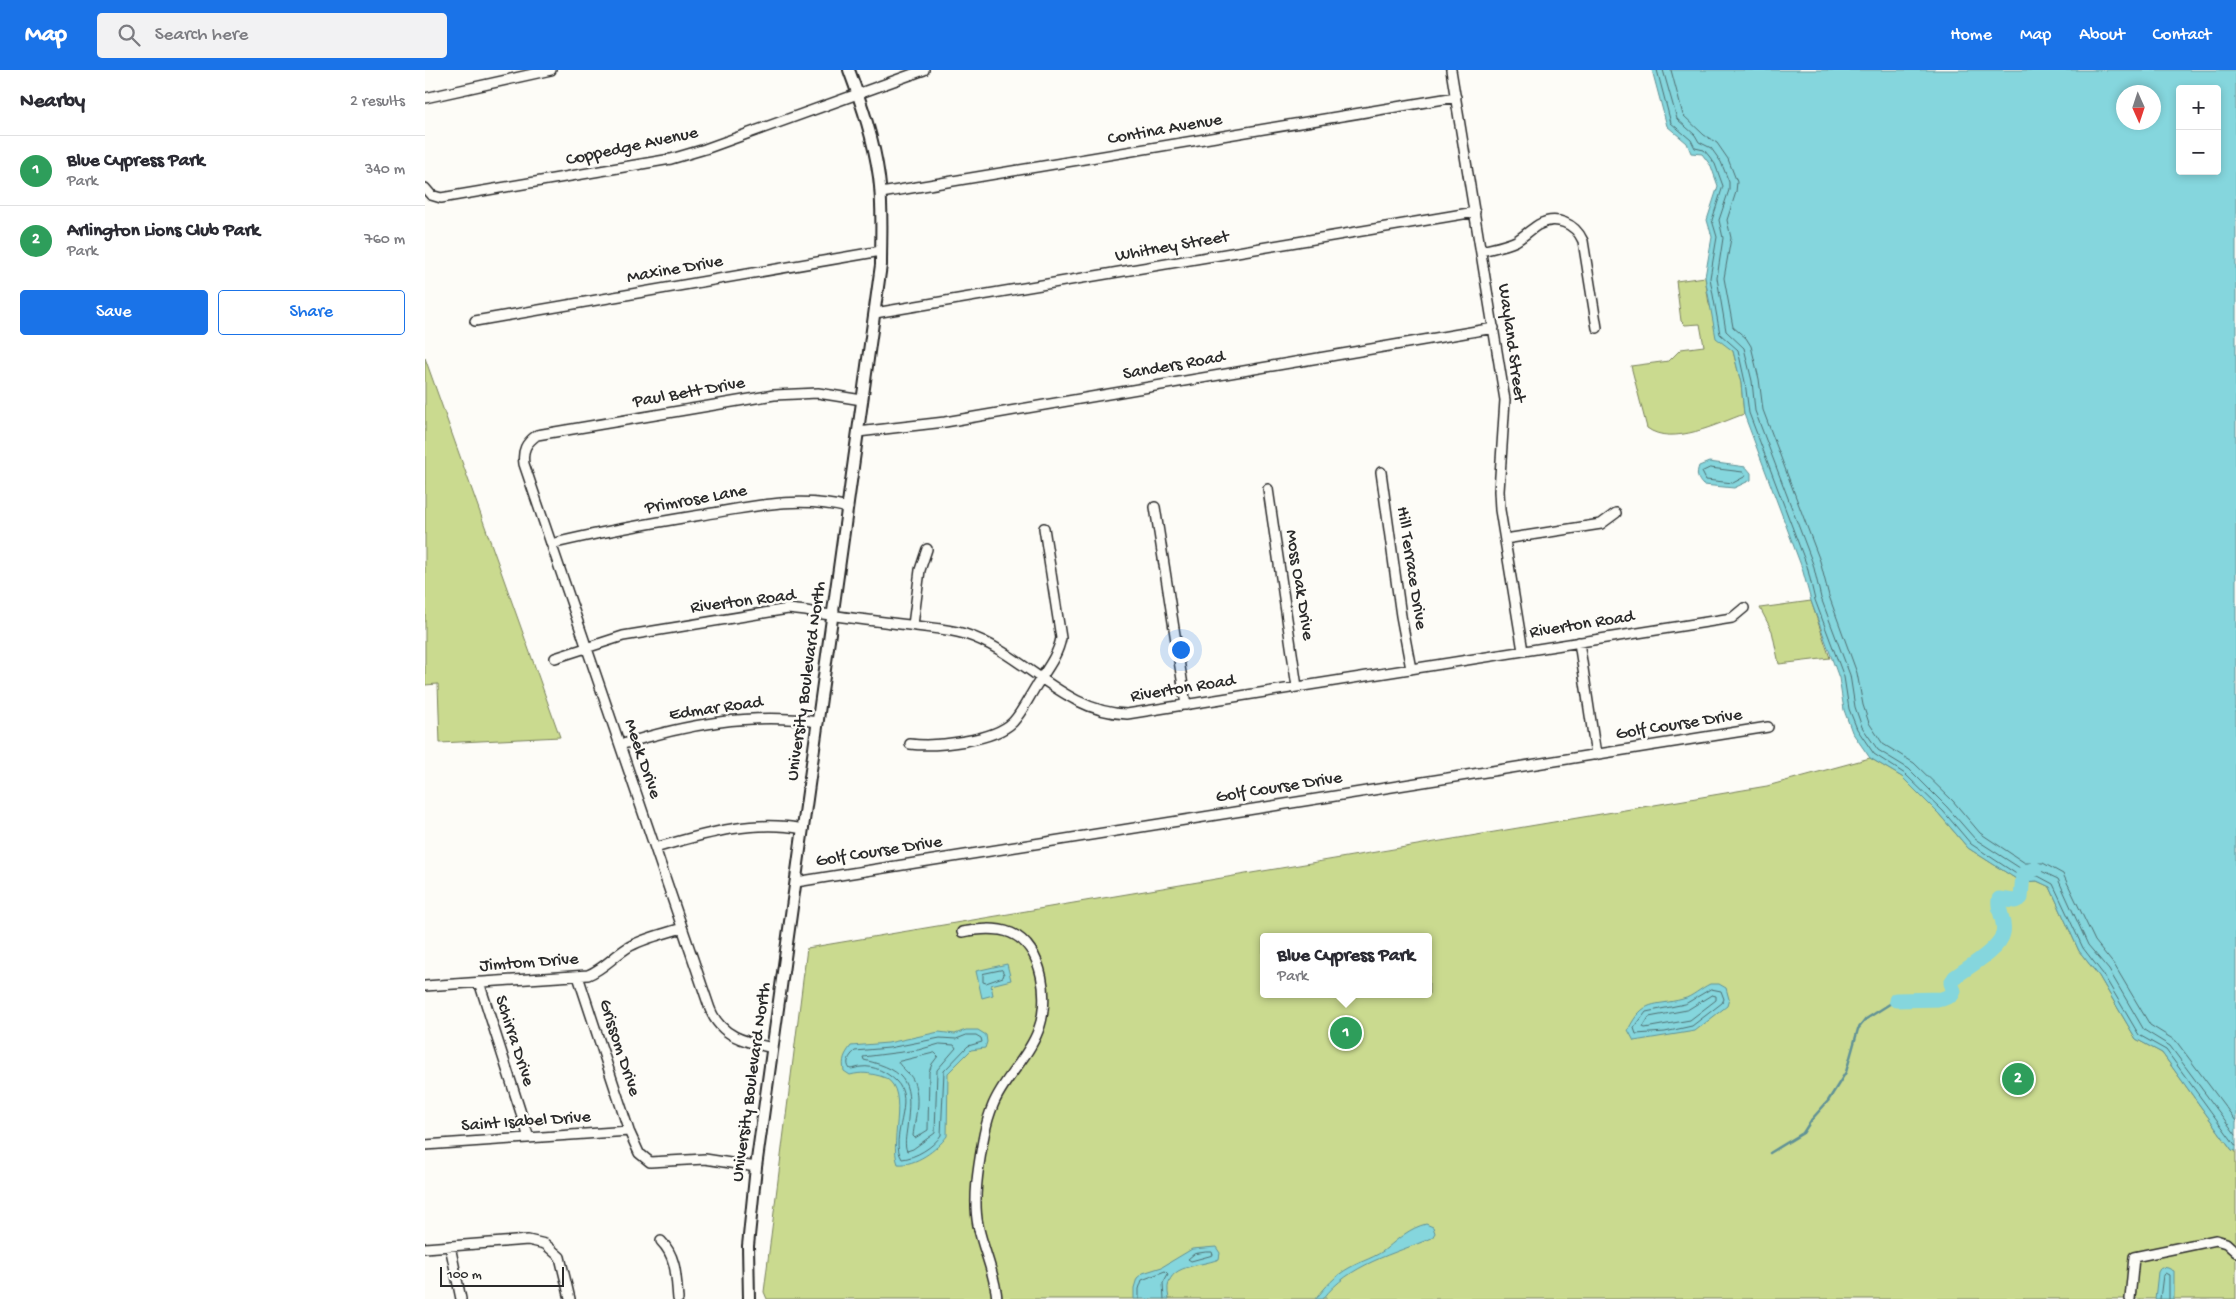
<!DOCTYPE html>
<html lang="en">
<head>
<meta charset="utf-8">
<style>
	:root { --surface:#fff; --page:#f2f2f3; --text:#2b2b33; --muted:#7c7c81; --line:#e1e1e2; --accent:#1a73e8 }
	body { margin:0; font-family:"Gochi Hand",sans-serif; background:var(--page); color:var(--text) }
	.controls { position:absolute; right:15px; top:15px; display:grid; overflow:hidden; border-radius:5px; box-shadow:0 2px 8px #0003 }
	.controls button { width:45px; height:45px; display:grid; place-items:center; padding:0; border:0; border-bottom:1px solid var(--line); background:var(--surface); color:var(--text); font:25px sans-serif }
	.compass { position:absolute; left:1691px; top:15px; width:45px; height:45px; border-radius:50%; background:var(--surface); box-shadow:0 2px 8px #0003; rotate:177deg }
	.scale { position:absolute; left:15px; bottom:12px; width:124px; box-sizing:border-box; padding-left:5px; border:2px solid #2b2b2b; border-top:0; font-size:14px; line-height:18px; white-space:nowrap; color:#2b2b2b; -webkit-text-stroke:4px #fdfcf7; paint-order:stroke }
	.you { position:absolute; left:755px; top:579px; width:18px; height:18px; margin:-12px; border:4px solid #fff; border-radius:50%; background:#1a73e8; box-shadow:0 0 0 8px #1a73e833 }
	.badge { display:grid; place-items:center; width:32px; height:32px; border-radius:50%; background:var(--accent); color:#fff; font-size:16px; font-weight:700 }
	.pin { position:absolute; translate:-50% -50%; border:2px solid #fff; box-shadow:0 1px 5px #0006 }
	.popup { position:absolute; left:835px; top:863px; width:172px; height:65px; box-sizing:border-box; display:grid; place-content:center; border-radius:5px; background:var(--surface); filter:drop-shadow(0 1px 4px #0005); font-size:16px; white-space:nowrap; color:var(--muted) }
	.popup b { font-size:19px; color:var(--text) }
	.popup::after { content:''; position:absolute; left:50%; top:100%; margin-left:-10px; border:10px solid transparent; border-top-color:var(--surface) }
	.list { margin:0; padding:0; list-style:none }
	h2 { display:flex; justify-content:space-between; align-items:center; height:65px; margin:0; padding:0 20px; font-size:21px }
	h2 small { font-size:16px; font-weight:400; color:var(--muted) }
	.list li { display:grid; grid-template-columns:32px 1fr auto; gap:15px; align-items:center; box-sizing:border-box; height:70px; padding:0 20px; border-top:1px solid var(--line) }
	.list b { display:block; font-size:19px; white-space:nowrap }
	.list p { margin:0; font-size:16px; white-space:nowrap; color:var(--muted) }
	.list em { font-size:16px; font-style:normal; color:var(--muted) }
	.actions { display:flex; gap:10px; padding:15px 20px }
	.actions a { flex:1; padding:11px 0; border:1px solid var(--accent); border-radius:5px; text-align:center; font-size:18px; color:var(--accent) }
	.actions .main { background:var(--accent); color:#fff }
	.icon { flex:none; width:28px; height:28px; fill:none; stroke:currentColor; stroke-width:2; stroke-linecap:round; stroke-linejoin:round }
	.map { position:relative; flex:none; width:1811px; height:1229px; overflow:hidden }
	header { display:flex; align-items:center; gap:30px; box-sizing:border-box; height:70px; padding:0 25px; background:var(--accent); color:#fff }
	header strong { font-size:24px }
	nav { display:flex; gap:28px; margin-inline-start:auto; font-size:18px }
	.search { width:350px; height:45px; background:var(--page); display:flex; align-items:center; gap:12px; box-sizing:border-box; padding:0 18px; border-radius:5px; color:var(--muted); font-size:19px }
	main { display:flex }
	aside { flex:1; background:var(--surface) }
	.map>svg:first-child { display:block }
	.green { fill:#cada8f; stroke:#7a825d; fill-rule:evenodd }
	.water { fill:#85d6dd; stroke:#619296; fill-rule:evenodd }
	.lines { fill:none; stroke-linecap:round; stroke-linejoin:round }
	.shore { stroke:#4f6f72; stroke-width:1 }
	.stream { stroke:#619296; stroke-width:2.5 }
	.river { stroke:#85d6dd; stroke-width:15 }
	.minor-casing { stroke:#2b2b2b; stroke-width:12 }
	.tertiary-casing { stroke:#2b2b2b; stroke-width:14 }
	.minor { stroke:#fdfcf7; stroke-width:9 }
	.tertiary { stroke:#fdfcf7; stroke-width:10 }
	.labels { text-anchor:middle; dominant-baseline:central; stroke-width:5; stroke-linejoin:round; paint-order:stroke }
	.street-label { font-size:18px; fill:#2b2b2b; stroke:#fdfcf7 }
</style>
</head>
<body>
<header>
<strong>Map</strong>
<div class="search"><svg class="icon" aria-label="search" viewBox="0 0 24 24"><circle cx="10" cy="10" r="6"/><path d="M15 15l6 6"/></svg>Search here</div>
<nav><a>Home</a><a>Map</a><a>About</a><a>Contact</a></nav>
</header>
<main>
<aside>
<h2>Nearby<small>2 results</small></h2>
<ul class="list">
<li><span class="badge" style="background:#2e9e5b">1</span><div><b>Blue Cypress Park</b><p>Park</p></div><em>340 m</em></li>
<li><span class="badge" style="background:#2e9e5b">2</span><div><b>Arlington Lions Club Park</b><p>Park</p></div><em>760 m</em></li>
</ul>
<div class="actions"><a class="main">Save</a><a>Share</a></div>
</aside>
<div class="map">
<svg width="1811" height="1229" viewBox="0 0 1811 1229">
	<rect width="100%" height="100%" fill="#fdfcf7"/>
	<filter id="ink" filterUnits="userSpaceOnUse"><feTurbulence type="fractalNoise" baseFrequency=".02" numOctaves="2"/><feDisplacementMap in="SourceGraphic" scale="10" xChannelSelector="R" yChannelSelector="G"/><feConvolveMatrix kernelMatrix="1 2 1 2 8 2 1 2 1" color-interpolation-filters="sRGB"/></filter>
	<g filter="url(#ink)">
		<!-- green -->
		<path class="green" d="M1280 207 1284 234 1308 281 1316 313 1319 344C1294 353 1247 377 1222 358L1206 296 1244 291 1256 279 1279 276 1275 254 1260 255 1256 251 1251 211Z
			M0 288 135 667 15 673 13 614 0 615Z
			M1386 531 1405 588 1354 594 1347 561 1335 538Z
			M1445 688 1477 707 1514 744 1543 778 1596 812 1612 811 1625 817 1654 881 1674 906 1711 969 1737 983 1807 1080 1811 1081V1229H342L339 1222 382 878 1342 716ZM838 867H1004V924H838Z"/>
		<!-- water -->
		<path class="water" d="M1227 0H1811V1081L1807 1080 1737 983 1711 969 1674 906 1654 881 1625 817 1612 811 1596 812 1543 778 1514 744 1477 707 1445 688 1427 662 1419 640 1414 608 1386 531 1377 498 1319 344 1316 313 1308 281 1291 268 1280 207 1287 167 1282 150 1293 116 1286 96 1277 84 1266 83 1262 73 1242 56ZM1755 19H1792V101H1755ZM1698 22H1728V52H1698Z
			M1284 392 1321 397 1326 403V410L1309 418 1278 415C1272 409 1271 404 1274 396Z
			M582 894 586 910 566 915 568 925 557 928 551 901Z
			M1285 914H1294L1301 918 1304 929 1302 936 1270 961 1209 971 1203 960C1219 928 1228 937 1258 929 1267 927 1276 918 1285 914Z
			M541 960H553L561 965 562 972 560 978 546 980 523 1003 522 1066C512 1080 490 1096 473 1094 463 1070 488 1014 455 1006 443 1003 437 1002 425 1005L419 1001C417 990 419 985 426 976L463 973 514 962 530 964Z
			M1001 1154 1008 1157 1010 1163 1007 1168C969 1184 924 1194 898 1229H891C900 1217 911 1205 924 1198 936 1191 952 1187 962 1178 974 1168 985 1158 1001 1154Z
			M791 1177 795 1183 794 1189C772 1198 736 1193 744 1229H709V1218L712 1208 718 1203 737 1197 767 1179Z
			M1736 1197 1743 1198 1749 1201V1229H1730L1733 1202Z"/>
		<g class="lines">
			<!-- shore -->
			<path class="shore" d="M1232 0 1246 53 1266 70 1270 78 1279 80 1284 86 1290 94 1298 116 1287 150 1292 167 1285 208 1295 264 1313 280 1320 312 1324 343 1382 496 1390 530 1419 607 1424 639 1432 659 1449 684 1480 704 1518 741 1546 774 1596 807 1613 806 1628 814 1658 878 1678 904 1714 965 1741 980 1811 1076
				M1238 0 1252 49 1270 65 1274 72 1286 78 1296 92 1304 112V120L1294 150 1298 168 1292 208 1301 261 1319 278 1327 311 1330 341 1388 494 1396 528 1425 605 1430 637 1437 657 1453 680 1484 699 1522 737 1550 769 1598 800 1616 801 1633 809 1663 875 1684 900 1719 960 1745 976 1811 1065
				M1246 0 1258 45 1279 65 1292 73 1303 89 1312 112 1311 122 1302 150 1306 168 1299 208 1308 257 1321 268 1326 276 1334 309 1338 340 1395 491 1404 526 1432 603 1438 635 1444 653 1458 674 1489 693 1528 731 1555 763 1600 793H1618L1638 804 1670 871 1690 896 1725 955 1751 971 1811 1051
				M1285 398 1318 402 1321 406 1308 413 1281 410 1277 402Z
				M577 900 579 904 578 907 561 913 558 912V904Z
				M1286 919 1296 921 1299 929 1297 933 1267 956 1240 962 1211 964 1209 958 1221 942 1260 934Z
				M1287 925 1291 926V930L1265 950 1220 958 1218 957 1224 947 1262 940Z
				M542 965H551L556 968 557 972 543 976 519 1001 516 1065C509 1077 490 1088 477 1089 463 1067 492 1031 471 1011 463 1003 449 995 436 997 433 997 429 999 425 999 420 993 424 986 430 981L464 978 515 968 531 969Z
				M515 974 529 975 531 978 512 1000 510 1063 488 1079 482 1081C479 1075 481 1066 482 1058 487 1015 485 1001 439 990L438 987 493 980Z
				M510 983 513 986 507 994 504 1002 503 1060 490 1068 488 1066C490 1048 496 1027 488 1010 485 1003 477 999 473 992Z
				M781 1182H787L788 1185 766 1191 763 1189 769 1184Z
				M714 1229V1219L717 1210 740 1201 743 1204 738 1213 739 1229
				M1735 1229 1738 1205 1740 1203 1744 1205V1229"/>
			<!-- stream -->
			<path class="stream" d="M1345 1083 1378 1063 1387 1049 1403 1031 1421 1002 1433 959 1441 949 1471 930"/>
			<!-- river -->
			<path class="river" d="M1471 930 1517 929 1527 925 1529 921 1526 913 1530 907C1543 897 1575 879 1578 863 1581 851 1572 841 1574 829L1590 831 1596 828 1598 804 1610 799"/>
			<!-- minor casing -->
			<g class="minor-casing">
				<path id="minor" d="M1026 0 1080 330 1074 421 1075 440 1098 581
					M0 28 126 0
					M0 118 6 125 16 128 246 89 280 79 499 0
					M456 123 1031 27
					M1057 181C1068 178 1080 176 1091 171 1099 166 1105 160 1113 155 1131 145 1150 153 1158 171L1172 258
					M450 243 1050 142
					M50 251 456 181
					M433 362 520 352 1069 258
					M956 402 976 546 986 599
					M843 419 872 617
					M730 437 761 635
					M1080 469 1176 454 1191 443
					M126 474C175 462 226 453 276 445 325 437 373 425 423 438
					M488 555 495 500 502 479
					M1154 572 1171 685
					M130 588 198 566 363 539 381 541C417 548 455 551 491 556 507 558 524 559 540 564 598 582 639 643 702 644L1307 548 1319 538
					M485 674C511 677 569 671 588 652 598 641 605 625 613 613 622 599 633 585 636 568L619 458
					M195 675C259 655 325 642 393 652
					M230 778C279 764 327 749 378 759
					M371 812 1343 657
					M537 862C553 859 570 857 586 863 619 877 625 932 613 961 603 988 579 1008 568 1035 560 1054 557 1075 554 1095 551 1115 549 1135 553 1155 558 1180 570 1203 572 1229
					M153 906 204 1061 214 1083 225 1092 280 1089 331 1097
					M54 912 104 1068
					M0 916 163 905C178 899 188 887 202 878 218 868 239 864 257 858
					M348 978C321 972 296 967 285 939L99 394C97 380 101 373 112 365L349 325 393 323 437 330
					M0 1075 204 1061
					M236 1171C252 1187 251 1208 253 1229
					M25 1176 36 1229
					M0 1178 103 1170 120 1174 135 1187 145 1229
					M1705 1229 1709 1187 1791 1170 1801 1173 1811 1182"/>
			</g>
			<!-- tertiary casing -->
			<g class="tertiary-casing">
				<path id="tertiary" d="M324 1229 323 1176 331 1097 456 195C456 165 458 136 454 107 449 70 437 35 424 0"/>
			</g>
			<!-- minor -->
			<use href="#minor" class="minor"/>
			<!-- tertiary -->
			<use href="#tertiary" class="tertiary"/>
		</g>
	</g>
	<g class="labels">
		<!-- street labels -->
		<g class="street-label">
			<text transform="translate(740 60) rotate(-10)">Contina Avenue</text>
			<text transform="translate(207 77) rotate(-12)">Coppedge Avenue</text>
			<text transform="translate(747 177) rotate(-10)">Whitney Street</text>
			<text transform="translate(250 200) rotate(-10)">Maxine Drive</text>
			<text transform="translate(1086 273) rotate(82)">Wayland Street</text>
			<text transform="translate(749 296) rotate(-10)">Sanders Road</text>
			<text transform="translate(264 323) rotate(-10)">Paul Bett Drive</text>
			<text transform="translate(271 430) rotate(-10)">Primrose Lane</text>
			<text transform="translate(986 498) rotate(81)">Hill Terrace Drive</text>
			<text transform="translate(874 515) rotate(81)">Moss Oak Drive</text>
			<text transform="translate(318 532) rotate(-7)">Riverton Road</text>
			<text transform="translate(1157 555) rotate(-9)">Riverton Road</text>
			<text transform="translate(382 611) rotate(-82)">University Boulevard North</text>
			<text transform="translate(758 619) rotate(-9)">Riverton Road</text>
			<text transform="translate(291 639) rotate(-8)">Edmar Road</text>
			<text transform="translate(1254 655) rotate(-9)">Golf Course Drive</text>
			<text transform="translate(217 689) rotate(71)">Meek Drive</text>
			<text transform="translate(854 718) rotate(-9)">Golf Course Drive</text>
			<text transform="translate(454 782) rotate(-9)">Golf Course Drive</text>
			<text transform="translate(104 893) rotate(-4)">Jimtom Drive</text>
			<text transform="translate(89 971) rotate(72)">Schirra Drive</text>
			<text transform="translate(194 978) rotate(72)">Grissom Drive</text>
			<text transform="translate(327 1012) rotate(-82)">University Boulevard North</text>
			<text transform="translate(101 1052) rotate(-4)">Saint Isabel Drive</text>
		</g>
	</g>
</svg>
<div class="controls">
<button>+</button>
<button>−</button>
</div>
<svg class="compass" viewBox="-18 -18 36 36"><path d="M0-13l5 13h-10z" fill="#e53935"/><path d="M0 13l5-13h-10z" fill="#7c7c81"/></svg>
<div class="scale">100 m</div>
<div class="you"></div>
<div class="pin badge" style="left:921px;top:963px;background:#2e9e5b">1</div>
<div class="popup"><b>Blue Cypress Park</b>Park</div>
<div class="pin badge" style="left:1593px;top:1009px;background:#2e9e5b">2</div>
</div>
</main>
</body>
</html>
